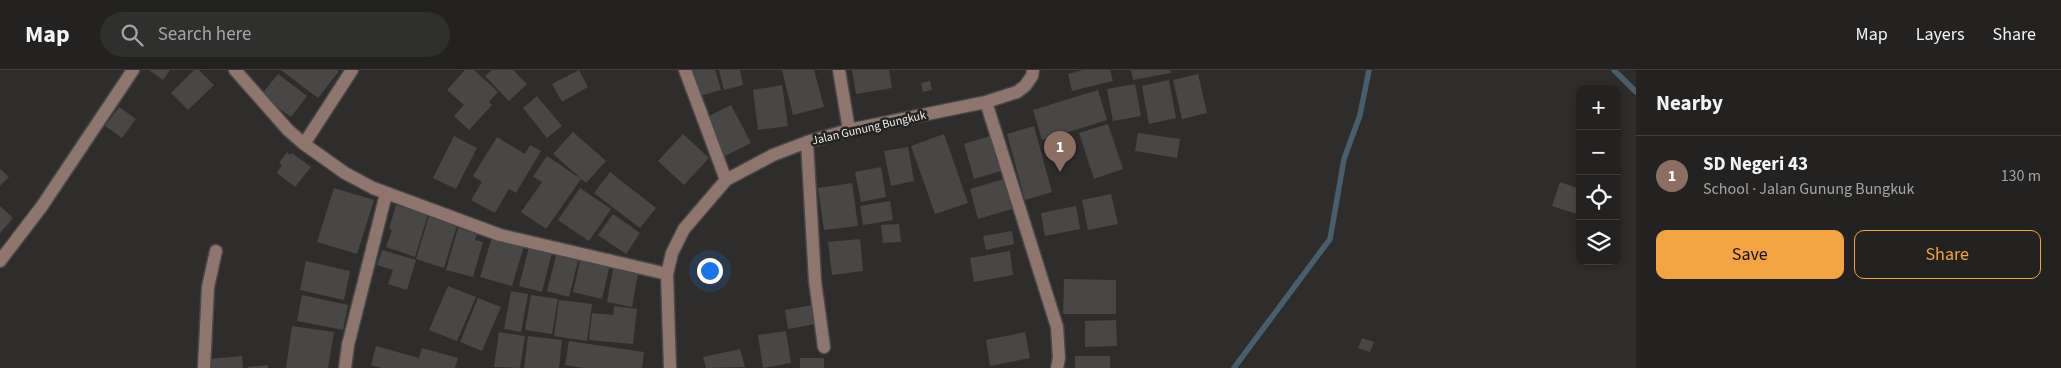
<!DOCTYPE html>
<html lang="en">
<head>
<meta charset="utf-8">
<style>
	:root { --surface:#232220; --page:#2f2f2d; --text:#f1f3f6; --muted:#a3a4a5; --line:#403f3e; --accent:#f3a442 }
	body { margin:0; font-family:"Source Sans 3",sans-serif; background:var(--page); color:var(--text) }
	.controls { position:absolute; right:15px; top:15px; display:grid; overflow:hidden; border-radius:10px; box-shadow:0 2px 8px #0003 }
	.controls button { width:45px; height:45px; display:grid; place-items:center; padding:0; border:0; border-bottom:1px solid var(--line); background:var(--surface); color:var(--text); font:25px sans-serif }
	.you { position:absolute; left:709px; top:200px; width:18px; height:18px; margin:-12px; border:4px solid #fff; border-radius:50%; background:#1a73e8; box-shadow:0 0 0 8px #1a73e833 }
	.badge { display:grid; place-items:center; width:32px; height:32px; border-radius:50%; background:var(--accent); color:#fff; font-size:16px; font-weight:700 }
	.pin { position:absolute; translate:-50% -41px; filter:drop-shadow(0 1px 2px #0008) }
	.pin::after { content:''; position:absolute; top:26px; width:18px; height:15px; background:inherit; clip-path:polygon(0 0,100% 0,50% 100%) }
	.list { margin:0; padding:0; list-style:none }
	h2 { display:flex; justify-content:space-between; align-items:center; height:65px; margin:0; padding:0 20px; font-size:21px }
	h2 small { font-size:16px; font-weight:400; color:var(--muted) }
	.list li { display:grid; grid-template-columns:32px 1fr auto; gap:15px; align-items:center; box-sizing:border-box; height:80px; padding:0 20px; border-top:1px solid var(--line) }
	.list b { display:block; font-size:19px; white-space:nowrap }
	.list p { margin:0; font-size:16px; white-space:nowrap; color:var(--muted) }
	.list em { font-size:16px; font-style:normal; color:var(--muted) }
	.actions { display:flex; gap:10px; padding:15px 20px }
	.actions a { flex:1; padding:11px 0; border:1px solid var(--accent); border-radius:10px; text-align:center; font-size:18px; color:var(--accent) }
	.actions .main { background:var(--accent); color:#111 }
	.icon { flex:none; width:28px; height:28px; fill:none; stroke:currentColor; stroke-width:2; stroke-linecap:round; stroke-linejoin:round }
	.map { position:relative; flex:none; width:1636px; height:298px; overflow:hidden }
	header { display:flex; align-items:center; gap:30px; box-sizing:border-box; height:70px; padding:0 25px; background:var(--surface); border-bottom:1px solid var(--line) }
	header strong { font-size:24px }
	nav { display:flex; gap:28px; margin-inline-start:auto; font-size:18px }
	.search { width:350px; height:45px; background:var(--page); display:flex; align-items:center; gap:12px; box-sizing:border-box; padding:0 18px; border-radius:28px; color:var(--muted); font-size:19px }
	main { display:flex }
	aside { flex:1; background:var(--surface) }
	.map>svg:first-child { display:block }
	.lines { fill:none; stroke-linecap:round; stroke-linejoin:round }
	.stream { stroke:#485e6d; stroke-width:5.5 }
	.building { fill:#494745 }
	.minor-casing { stroke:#4a4846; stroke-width:15 }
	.minor { stroke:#8e766e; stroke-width:12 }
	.labels { text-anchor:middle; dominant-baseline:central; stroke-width:5; stroke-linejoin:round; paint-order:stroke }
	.street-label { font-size:12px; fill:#efedec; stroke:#252321 }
</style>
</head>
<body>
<header>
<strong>Map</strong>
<div class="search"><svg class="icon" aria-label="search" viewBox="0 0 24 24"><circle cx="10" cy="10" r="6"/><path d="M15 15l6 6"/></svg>Search here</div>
<nav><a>Map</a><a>Layers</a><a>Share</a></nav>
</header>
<main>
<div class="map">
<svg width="1636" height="298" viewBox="0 0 1636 298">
	<rect width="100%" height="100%" fill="#2f2d2b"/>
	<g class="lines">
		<!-- stream -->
		<path class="stream" d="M1614 0 1636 22
			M1234 298 1330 169 1344 89 1360 45 1369 0"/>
	</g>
	<!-- building -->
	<path class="building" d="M149 0H170L163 10Z
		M194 0H199L214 15 188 40 171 23Z
		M281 0H337L339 1 318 28Z
		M465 0H474L498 22 489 32 492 35 469 60 454 46 464 35 447 20Z
		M492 0H513L527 14 509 31 485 6Z
		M579 0 588 17 562 32 552 14Z
		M692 0H715L721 20 700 26Z
		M719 0H740L743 15 724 20Z
		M782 0H814L824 37 793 45Z
		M852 0H889L892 18 856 24Z
		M1083 0H1110L1113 11 1072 21 1068 4Z
		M1131 0H1170L1171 3 1133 10Z
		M278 4 307 26 291 47 261 25Z
		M1198 4 1207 43 1182 49 1173 10Z
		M1169 10 1176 48 1149 54 1142 16Z
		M930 11 932 20 923 22 921 13Z
		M1135 14 1141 46 1113 51 1107 19Z
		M782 15 788 56 758 60 753 20Z
		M1098 20 1107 50 1042 70 1033 40Z
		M537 26 562 56 547 68 523 38Z
		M731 35 751 73 725 86 705 48Z
		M119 37 136 49 122 68 105 56Z
		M1108 54 1123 99 1094 109 1079 63Z
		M1034 56 1052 122 1025 130 1007 64Z
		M573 62 606 91 586 113 553 84Z
		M1138 63 1180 69 1177 88 1135 81Z
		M683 64 709 88 684 115 658 91Z
		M944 64 968 133 935 144 911 76Z
		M993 65 1004 100 974 109 964 74Z
		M454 66 477 78 456 119 433 108Z
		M497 67 525 84 530 75 541 81 516 123 509 119 495 143 471 130 482 112 473 106Z
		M908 77 914 111 891 116 884 81Z
		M287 82 290 85 292 83 311 97 295 117 277 103 282 95 279 93Z
		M547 86 581 109 546 159 521 142 542 112 533 107Z
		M881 97 886 127 861 132 855 102Z
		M0 99 9 107 0 116Z
		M610 102 656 138 640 158 594 123Z
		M1004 109 1012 139 978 149 970 119Z
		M1560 112 1580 119V137L1577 144 1552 136Z
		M852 113 858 156 824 160 818 118Z
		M334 118 374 130 357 184 317 172Z
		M580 118 611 139 589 171 558 150Z
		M1111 124 1118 154 1088 160 1082 130Z
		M890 131 893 150 863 155 860 136Z
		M396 135 428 144 415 187 386 177 392 160 389 159Z
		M0 136 13 148 0 163Z
		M1076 136 1080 159 1045 166 1041 143Z
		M613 144 640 163 626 184 598 165Z
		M429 146 457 155 444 198 416 189Z
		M899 154 901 172 883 173 881 155Z
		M458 158 477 164 475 170 483 172 473 207 446 200Z
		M1012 161 1014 174 986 180 983 166Z
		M492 167 524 176 512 216 480 207Z
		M860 169 863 201 832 205 828 172Z
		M529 177 552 183 542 222 519 216Z
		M382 180 416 190 407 220 388 214 393 200 377 195Z
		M1010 181 1013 205 974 212 970 188Z
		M557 182 579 187 569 227 547 221Z
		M581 187 610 194 602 229 573 222Z
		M306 191 350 201 344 230 300 220Z
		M614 194 639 198 632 237 607 232Z
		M1064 209 1116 210V244H1063Z
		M448 216 476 227 457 271 429 260Z
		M511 221 528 224 521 262 504 259Z
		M302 225 348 235 343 260 297 251Z
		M531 225 558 229 552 264 525 260Z
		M478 228 501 237 482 281 460 272Z
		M559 230 592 234 587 271 554 266Z
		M812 235 816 254 788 259 785 240Z
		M614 236 637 239 633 274 589 270 592 243 613 245Z
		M1116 250 1117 276 1085 277V251Z
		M292 256 334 262 328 298H286Z
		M786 261 791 293 763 298 758 265Z
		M499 262 525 266 520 298 494 297Z
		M1025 262 1030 288 990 296 986 270Z
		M528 266 562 270 559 298H524Z
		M1362 268 1374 272 1370 282 1358 278Z
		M569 271 644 282 642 298H584L565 295Z
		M376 276 419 288 422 278 458 288 455 298H382L371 295Z
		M740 279 745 297 706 298 703 287Z
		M242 286 243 298H210L209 289Z
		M1075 286H1110V298H1075Z
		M800 288H824V298H800Z
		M268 295V298H248V297Z"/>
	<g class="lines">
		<!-- minor casing -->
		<g class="minor-casing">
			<path id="minor" d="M235 0 288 60 304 74 345 103 373 118 500 165 667 204
				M685 0 726 110
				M839 0 849 60
				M986 32 1057 257 1059 288 1057 298
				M807 72 815 211 824 277
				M304 74 352 0
				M0 191 42 136 133 0
				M204 298 208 217 216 181
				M345 298 348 275 386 124
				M670 298 667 204 672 183 684 159 726 110 773 85 807 72 849 60 986 32 1017 22 1025 16 1032 6 1033 0"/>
		</g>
		<!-- minor -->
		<use href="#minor" class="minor"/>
	</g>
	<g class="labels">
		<!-- street labels -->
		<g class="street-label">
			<text transform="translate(869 58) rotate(-13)">Jalan Gunung Bungkuk</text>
		</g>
	</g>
</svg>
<div class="controls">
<button>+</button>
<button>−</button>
<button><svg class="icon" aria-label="locate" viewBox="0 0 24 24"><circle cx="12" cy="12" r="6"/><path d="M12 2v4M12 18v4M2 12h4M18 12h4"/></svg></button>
<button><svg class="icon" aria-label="layers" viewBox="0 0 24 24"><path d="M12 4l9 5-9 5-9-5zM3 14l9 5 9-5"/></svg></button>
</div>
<div class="you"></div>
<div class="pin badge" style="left:1060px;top:102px;background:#8d6e63">1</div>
</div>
<aside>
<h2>Nearby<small></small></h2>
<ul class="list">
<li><span class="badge" style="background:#8d6e63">1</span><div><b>SD Negeri 43</b><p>School · Jalan Gunung Bungkuk</p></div><em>130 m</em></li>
</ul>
<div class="actions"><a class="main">Save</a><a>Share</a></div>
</aside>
</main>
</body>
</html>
